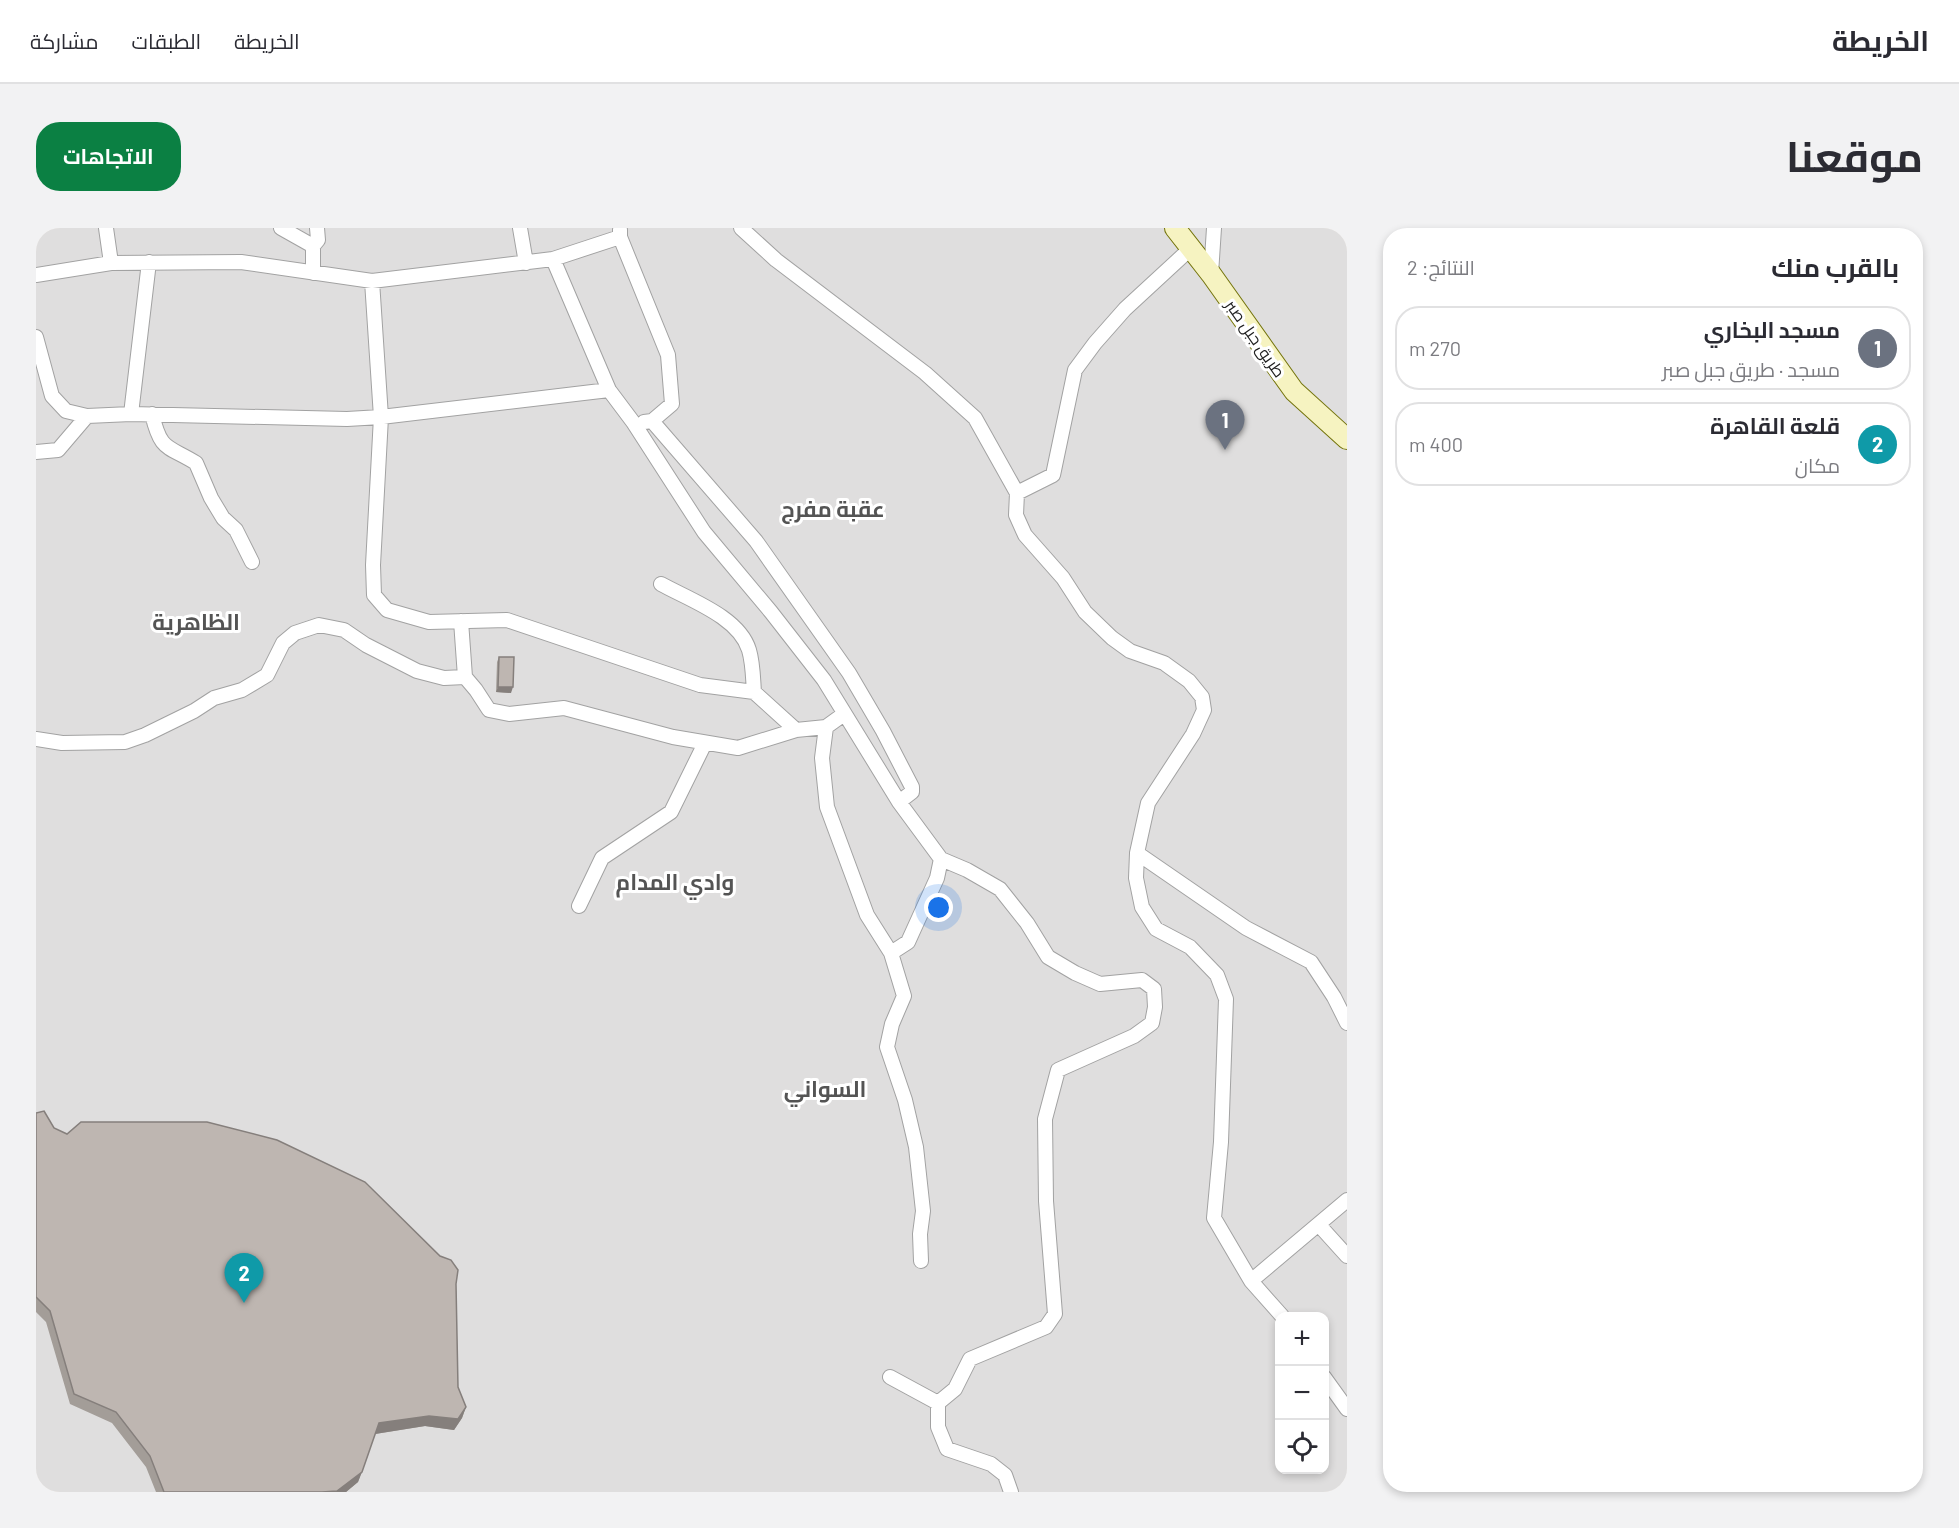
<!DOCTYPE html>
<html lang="ar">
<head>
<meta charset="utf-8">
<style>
	:root { --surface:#fff; --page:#f2f2f3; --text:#2b2b33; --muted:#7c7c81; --line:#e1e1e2; --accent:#0b8043 }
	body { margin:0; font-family:Barlow,Cairo,sans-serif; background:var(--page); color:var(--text); direction:rtl }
	.controls { position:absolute; right:18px; bottom:18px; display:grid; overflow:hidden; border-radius:12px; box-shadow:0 3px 9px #0003 }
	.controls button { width:54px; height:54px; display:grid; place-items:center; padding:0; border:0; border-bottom:2px solid var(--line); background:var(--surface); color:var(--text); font:30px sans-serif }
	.you { position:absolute; left:903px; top:680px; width:21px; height:21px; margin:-15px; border:4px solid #fff; border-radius:50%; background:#1a73e8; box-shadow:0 0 0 9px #1a73e833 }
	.badge { display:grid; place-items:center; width:39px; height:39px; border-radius:50%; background:var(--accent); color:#fff; font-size:20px; font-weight:700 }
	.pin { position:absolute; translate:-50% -50px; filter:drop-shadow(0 2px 3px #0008) }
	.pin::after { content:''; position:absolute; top:32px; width:21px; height:18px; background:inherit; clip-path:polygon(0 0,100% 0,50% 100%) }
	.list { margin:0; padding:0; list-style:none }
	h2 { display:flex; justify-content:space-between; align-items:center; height:78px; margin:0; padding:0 24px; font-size:26px }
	h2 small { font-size:20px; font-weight:400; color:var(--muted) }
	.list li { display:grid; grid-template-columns:39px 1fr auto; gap:18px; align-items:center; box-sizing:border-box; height:84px; margin:0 12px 12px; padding:0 12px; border:2px solid var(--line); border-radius:24px }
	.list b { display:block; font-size:22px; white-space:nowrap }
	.list p { margin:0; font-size:20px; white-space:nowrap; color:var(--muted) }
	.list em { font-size:20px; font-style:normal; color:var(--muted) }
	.icon { flex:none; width:33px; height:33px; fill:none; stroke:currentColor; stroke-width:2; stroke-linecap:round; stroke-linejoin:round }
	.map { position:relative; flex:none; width:1311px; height:1264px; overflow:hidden; direction:ltr; border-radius:24px }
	header { display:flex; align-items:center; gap:36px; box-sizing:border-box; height:84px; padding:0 30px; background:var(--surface); border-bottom:2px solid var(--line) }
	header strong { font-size:28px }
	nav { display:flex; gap:33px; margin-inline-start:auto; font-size:21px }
	.intro { display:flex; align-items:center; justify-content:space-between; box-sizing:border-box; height:144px; padding:0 36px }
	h1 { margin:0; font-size:42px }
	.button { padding:15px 27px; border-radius:24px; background:var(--accent); color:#fff; font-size:21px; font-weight:700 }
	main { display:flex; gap:36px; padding:0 36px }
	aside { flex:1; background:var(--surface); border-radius:24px; box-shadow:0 3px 9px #0003 }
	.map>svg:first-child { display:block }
	.residential { fill:#dfdede; fill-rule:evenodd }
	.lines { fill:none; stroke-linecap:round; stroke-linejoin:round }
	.street-casing { stroke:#a2a2a2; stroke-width:16 }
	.secondary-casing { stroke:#74740c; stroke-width:22 }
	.street { stroke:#fff; stroke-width:14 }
	.secondary { stroke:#f6f3c1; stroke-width:20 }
	.wall { fill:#a39d98 }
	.shaded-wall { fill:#857f7c }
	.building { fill:#beb6b1; stroke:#857f7c; stroke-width:1.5 }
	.labels { text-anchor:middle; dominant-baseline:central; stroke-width:6; stroke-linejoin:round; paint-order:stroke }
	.street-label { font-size:16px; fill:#212121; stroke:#fff }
	.district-label { font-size:22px; font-weight:bold; fill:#545454; stroke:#fff }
</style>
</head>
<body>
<header>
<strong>الخريطة</strong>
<nav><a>الخريطة</a><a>الطبقات</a><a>مشاركة</a></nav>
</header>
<div class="intro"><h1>موقعنا</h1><a class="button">الاتجاهات</a></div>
<main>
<aside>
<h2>بالقرب منك<small>النتائج: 2</small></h2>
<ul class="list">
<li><span class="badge" style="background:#6b7280">1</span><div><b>مسجد البخاري</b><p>مسجد · طريق جبل صبر</p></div><em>270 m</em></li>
<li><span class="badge" style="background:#0f9aa8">2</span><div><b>قلعة القاهرة</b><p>مكان</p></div><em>400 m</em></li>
</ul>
</aside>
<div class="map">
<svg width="1311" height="1264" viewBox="0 0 1311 1264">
	<rect width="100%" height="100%" fill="#f1ede8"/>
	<!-- residential -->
	<path class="residential" d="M0 0H1311V1264H0ZM1244 1088H1288V1242H1244Z"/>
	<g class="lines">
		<!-- street casing -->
		<g class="street-casing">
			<path id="street" d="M70 0 75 35
				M245 0 277 18V45
				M484 0 490 35
				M705 0 740 32 889 145 939 190 981 265 1017 247 1039 142 1059 115 1089 81 1154 21
				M584 2V9L632 127 636 176 616 193 608 194
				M277 18 282 12 281 0
				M517 31 573 162 597 194 668 304 735 384 788 452 863 574 905 631
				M1175 46 1178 0
				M0 47 75 35 205 34 336 53 517 31 584 9
				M336 53 345 189 337 337 338 367 351 382 393 394 471 392 664 457 718 464 760 502
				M0 109 16 168 30 183 51 188
				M95 186 113 34
				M116 186C125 224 131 217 160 235L175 270 187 290 200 302 216 334
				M616 193 720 313 813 445 847 503 876 559V564L863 574
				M0 224 22 222 51 188 95 186 311 191 345 189 573 162
				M981 265 980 287 989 307 1027 350 1049 384 1076 410 1094 423 1128 435 1153 453 1166 469 1168 482 1157 506 1112 575 1101 625 1100 650 1106 679 1120 701 1154 719 1181 747 1190 771 1185 914 1178 990 1215 1053 1246 1088
				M625 356C654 372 703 389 713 422 717 435 717 451 718 464
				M425 393 429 449 440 462 453 482 473 486 528 480 637 509 702 520 760 502 790 499 808 486
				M790 499 786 530 791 579 831 687 855 725 868 768 856 796 851 819 869 872 880 919 887 983 884 1006 885 1033
				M0 511 26 515 89 514 109 507 158 483 178 470 206 462 231 447 247 415 259 405 283 397 308 402 330 417 381 443 408 450 429 449
				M1101 625 1210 700 1275 734 1298 769 1311 795
				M543 678 566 630 635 584 669 515
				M855 725 872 714 901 650 905 631 931 642 964 661 991 695 1012 729 1039 745 1064 756 1106 752 1118 761 1119 779 1116 795 1098 808 1022 842 1009 891 1010 973 1019 1086 1010 1099 934 1131 919 1161 902 1175V1199L911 1221 955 1236 969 1247 975 1264
				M1283 997 1311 1028
				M1215 1053 1311 972
				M854 1149 902 1175
				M1288 1149 1311 1181"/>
		</g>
		<!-- secondary casing -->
		<g class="secondary-casing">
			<path id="secondary" d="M1139 0 1175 46 1258 163 1311 211"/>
		</g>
		<!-- street -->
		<use href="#street" class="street"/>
		<!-- secondary -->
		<use href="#secondary" class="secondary"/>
	</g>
	<!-- wall -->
	<path class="wall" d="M463 429 475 465 460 464 461 434Z
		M0 885 18 900 31 906 420 1056 422 1159 430 1179 426 1190 418 1202 389 1198 339 1206 322 1254 310 1264H120L110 1239 76 1195 34 1176 10 1094 0 1084Z"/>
	<!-- shaded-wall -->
	<path class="shaded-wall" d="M462 459H477L475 465 460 464Z
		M430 1179 426 1190 418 1202 389 1198 339 1206 343 1195Z
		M326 1244 322 1254 310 1264H286Z"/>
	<!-- building -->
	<path class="building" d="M463 429H478L477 459H462Z
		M8 883 18 900 31 906 45 894H171L241 912 329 954 404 1028 415 1032 422 1042 420 1056 422 1159 430 1179 422 1191 393 1188 343 1195 326 1244 301 1263 286 1264H128L114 1228 80 1184 38 1166 14 1083 0 1069V885Z"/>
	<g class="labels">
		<!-- street labels -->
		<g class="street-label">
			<text transform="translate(1220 110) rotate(55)">طريق جبل صبر</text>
		</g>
		<!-- district labels -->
		<g class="district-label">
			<text x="797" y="280">عقبة مفرج</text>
			<text x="160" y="393">الظاهرية</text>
			<text x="639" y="653">وادي المدام</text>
			<text x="789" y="860">السواني</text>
		</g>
	</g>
</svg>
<div class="controls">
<button>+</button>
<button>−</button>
<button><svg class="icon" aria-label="locate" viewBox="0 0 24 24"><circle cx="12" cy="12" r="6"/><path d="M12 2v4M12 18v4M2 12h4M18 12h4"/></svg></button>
</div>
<div class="you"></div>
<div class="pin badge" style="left:1189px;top:222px;background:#6b7280">1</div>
<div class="pin badge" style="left:208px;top:1075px;background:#0f9aa8">2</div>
</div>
</main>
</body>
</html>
